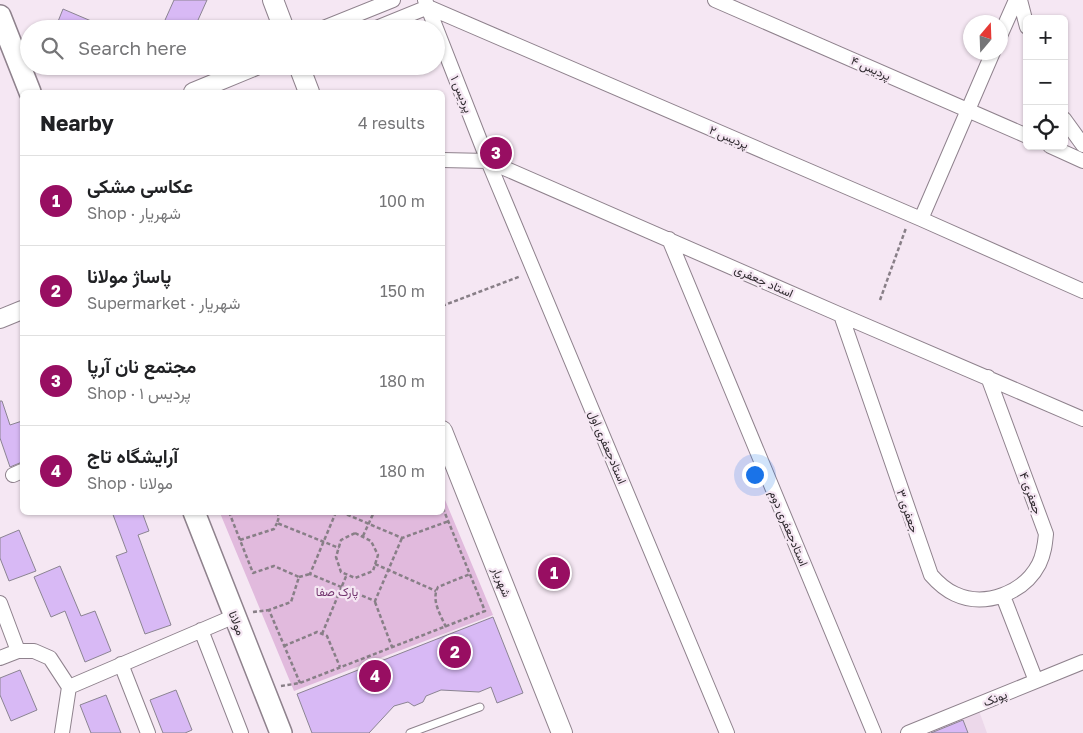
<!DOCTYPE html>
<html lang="en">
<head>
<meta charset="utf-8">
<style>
	:root { --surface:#fff; --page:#f6f6f6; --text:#202124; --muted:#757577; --line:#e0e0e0; --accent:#980e62 }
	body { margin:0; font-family:"Golos Text",Vazirmatn,sans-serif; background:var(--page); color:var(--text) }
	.controls { position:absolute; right:15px; top:15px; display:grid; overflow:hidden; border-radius:8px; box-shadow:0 1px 4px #0004 }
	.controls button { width:45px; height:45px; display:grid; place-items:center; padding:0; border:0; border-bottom:1px solid var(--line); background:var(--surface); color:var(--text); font:25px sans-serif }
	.compass { position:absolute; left:963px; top:15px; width:45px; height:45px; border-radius:50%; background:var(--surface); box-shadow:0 1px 4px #0004; rotate:19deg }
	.you { position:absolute; left:754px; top:474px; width:18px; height:18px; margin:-12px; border:4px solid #fff; border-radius:50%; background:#1a73e8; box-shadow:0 0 0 8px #1a73e833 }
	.badge { display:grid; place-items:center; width:32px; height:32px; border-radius:50%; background:var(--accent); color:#fff; font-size:16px; font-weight:700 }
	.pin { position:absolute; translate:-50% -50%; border:2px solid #fff; box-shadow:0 1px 5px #0006 }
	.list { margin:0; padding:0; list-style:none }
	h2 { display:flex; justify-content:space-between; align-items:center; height:65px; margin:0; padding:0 20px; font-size:21px }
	h2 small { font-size:16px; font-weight:400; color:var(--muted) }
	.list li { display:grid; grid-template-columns:32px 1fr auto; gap:15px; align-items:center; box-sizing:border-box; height:90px; padding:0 20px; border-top:1px solid var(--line) }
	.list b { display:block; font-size:19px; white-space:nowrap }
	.list p { margin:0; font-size:16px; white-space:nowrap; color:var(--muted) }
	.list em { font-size:16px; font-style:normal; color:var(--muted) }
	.icon { flex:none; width:28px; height:28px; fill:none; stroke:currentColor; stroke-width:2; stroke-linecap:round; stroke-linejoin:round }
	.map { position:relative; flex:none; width:1083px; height:733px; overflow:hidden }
	.search { position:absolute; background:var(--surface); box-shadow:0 1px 4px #0004; left:20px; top:20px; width:425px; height:55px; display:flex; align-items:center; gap:12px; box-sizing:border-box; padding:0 18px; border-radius:28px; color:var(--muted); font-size:19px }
	.panel { position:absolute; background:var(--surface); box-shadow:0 1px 4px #0004; left:20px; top:90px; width:425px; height:425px; border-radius:8px }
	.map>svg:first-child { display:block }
	.built { fill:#ecd8ea }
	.green { fill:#e1badd }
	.building { fill:#d8b9f5; stroke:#8b8492 }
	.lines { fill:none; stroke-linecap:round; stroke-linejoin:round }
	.service-casing { stroke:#8f828d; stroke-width:9 }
	.minor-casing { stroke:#8f828d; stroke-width:16 }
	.tertiary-casing { stroke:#8f828d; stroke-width:20 }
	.secondary-casing { stroke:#8f828d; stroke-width:22 }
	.primary-casing { stroke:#8f828d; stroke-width:24 }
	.path { stroke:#887f87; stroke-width:2.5; stroke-dasharray:4 2.5; stroke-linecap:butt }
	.service { stroke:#fff; stroke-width:7 }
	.minor { stroke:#fff; stroke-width:14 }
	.tertiary { stroke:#fff; stroke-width:18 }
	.secondary { stroke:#fff; stroke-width:20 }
	.primary { stroke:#fff; stroke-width:21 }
	.labels { text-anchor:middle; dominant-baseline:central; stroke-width:4.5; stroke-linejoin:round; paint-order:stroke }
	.street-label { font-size:12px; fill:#2e292e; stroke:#f5e7f3 }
	.park-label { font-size:12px; fill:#72346e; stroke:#f5e7f3 }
</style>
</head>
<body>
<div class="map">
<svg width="1083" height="733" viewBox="0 0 1083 733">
	<rect width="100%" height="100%" fill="#f5e7f3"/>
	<!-- built -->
	<path class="built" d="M978 708 987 733H918Z"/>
	<!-- green -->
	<path class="green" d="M443 495 493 615 294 691 220 513 442 512Z"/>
	<!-- building -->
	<path class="building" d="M174 0H207L194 29H161Z
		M63 9 110 29H55Z
		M0 401H2L10 425 22 421V462L10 467 0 438Z
		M112 512H142L149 531 138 535 171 625 145 634 116 556 127 552Z
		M19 530 36 571 9 581 0 558V538Z
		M60 566 81 616 95 611 111 651 85 662 65 611 51 617 34 577Z
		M493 617 523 693 497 703 491 687 479 692 441 690 426 696 423 702 414 706 408 702 394 706 369 733H312L297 694Z
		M20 670 37 710 11 721 0 695V678Z
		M176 690 192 730 185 733H163L150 700Z
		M106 695 121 733H91L80 705Z
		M963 720 968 733H931Z"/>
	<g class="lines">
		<!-- service casing -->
		<g class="service-casing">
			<path id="service" d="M410 733 480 707"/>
		</g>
		<!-- minor casing -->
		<g class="minor-casing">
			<path id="minor" d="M425 0 488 161 727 733
				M715 0 1027 136
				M1020 0 1027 27
				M321 29 393 0
				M374 29 428 7 921 219 1083 291
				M1000 36 1016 0
				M1064 119 1083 145
				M1050 146 1083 161
				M442 160 488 161 841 315 1083 419
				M921 219 993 52
				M669 239 874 733
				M841 315 931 575C938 583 946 590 955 594 985 608 1024 593 1039 564 1044 554 1045 544 1046 534L988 377
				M13 475 22 471
				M1003 596 1036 681
				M0 603 18 651
				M201 630 241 733
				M0 658 18 651H34L50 658 69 687 62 733
				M121 664 148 733
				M69 687 235 616
				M908 733 1083 662"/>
		</g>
		<!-- tertiary casing -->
		<g class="tertiary-casing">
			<path id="tertiary" d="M193 92 256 66
				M0 319 22 310"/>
		</g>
		<!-- secondary casing -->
		<g class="secondary-casing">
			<path id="secondary" d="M273 0 284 29
				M299 66 309 92
				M442 431 562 733"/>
		</g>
		<!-- primary casing -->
		<g class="primary-casing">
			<path id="primary" d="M0 16 30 92
				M194 512 281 733"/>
		</g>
		<!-- path -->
		<path class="path" d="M880 300 906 228
			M442 306 521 276
			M229 512 253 573 274 566 299 577 291 602 269 610 300 683
			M277 512 279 517 277 523 339 548
			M336 512 310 574 375 601 402 538
			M341 512 402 538 449 521
			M355 533 371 541 378 555 373 571 355 578 341 572 336 557 341 540Z
			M363 536 374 512
			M240 540 274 529 277 523
			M375 564 436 591
			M299 577 310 574
			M375 602 392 647
			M253 612 269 610
			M446 627C440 614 431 600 438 587L470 574
			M322 634 347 574
			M284 646 317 632 327 636 340 667
			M281 686 300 683 485 611 442 506"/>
		<!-- service -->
		<use href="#service" class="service"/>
		<!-- minor -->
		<use href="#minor" class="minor"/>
		<!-- tertiary -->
		<use href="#tertiary" class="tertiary"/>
		<!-- secondary -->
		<use href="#secondary" class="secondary"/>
		<!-- primary -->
		<use href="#primary" class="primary"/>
	</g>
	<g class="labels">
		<!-- street labels -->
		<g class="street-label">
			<text transform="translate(871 68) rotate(24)">پردیس ۴</text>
			<text transform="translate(462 94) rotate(68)">پردیس ۱</text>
			<text transform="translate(729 137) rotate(23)">پردیس ۲</text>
			<text transform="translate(764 281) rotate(24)">استاد جعفری</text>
			<text transform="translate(608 447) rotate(67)">استادجعفری اول</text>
			<text transform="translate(1031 493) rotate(70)">جعفری ۴</text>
			<text transform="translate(908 511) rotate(71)">جعفری ۳</text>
			<text transform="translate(789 528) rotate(67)">استادجعفری دوم</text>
			<text transform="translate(502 582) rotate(68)">شهریار</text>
			<text transform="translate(237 623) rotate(69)">مولانا</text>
			<text transform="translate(995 698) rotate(-22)">پونک</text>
		</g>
		<!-- park labels -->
		<g class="park-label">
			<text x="337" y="591">پارک صفا</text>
		</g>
	</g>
</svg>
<div class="controls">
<button>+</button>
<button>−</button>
<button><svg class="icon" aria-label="locate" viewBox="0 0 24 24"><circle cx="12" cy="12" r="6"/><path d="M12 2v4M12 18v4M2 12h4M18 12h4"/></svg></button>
</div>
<svg class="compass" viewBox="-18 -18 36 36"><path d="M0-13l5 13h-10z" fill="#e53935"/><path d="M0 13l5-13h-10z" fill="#757577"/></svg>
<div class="you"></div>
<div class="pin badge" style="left:554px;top:573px">1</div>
<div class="pin badge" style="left:455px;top:652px">2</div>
<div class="pin badge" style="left:496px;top:153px">3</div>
<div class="pin badge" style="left:375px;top:676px">4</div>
<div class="search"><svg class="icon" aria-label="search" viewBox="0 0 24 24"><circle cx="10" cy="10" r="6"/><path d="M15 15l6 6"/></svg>Search here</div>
<section class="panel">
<h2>Nearby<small>4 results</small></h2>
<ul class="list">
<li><span class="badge">1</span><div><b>عکاسی مشکی</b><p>Shop · شهریار</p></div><em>100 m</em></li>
<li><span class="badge">2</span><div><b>پاساژ مولانا</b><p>Supermarket · شهریار</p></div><em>150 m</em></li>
<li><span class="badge">3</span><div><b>مجتمع نان آرپا</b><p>Shop · پردیس ۱</p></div><em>180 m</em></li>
<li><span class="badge">4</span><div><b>آرایشگاه تاج</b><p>Shop · مولانا</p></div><em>180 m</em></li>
</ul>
</section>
</div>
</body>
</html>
